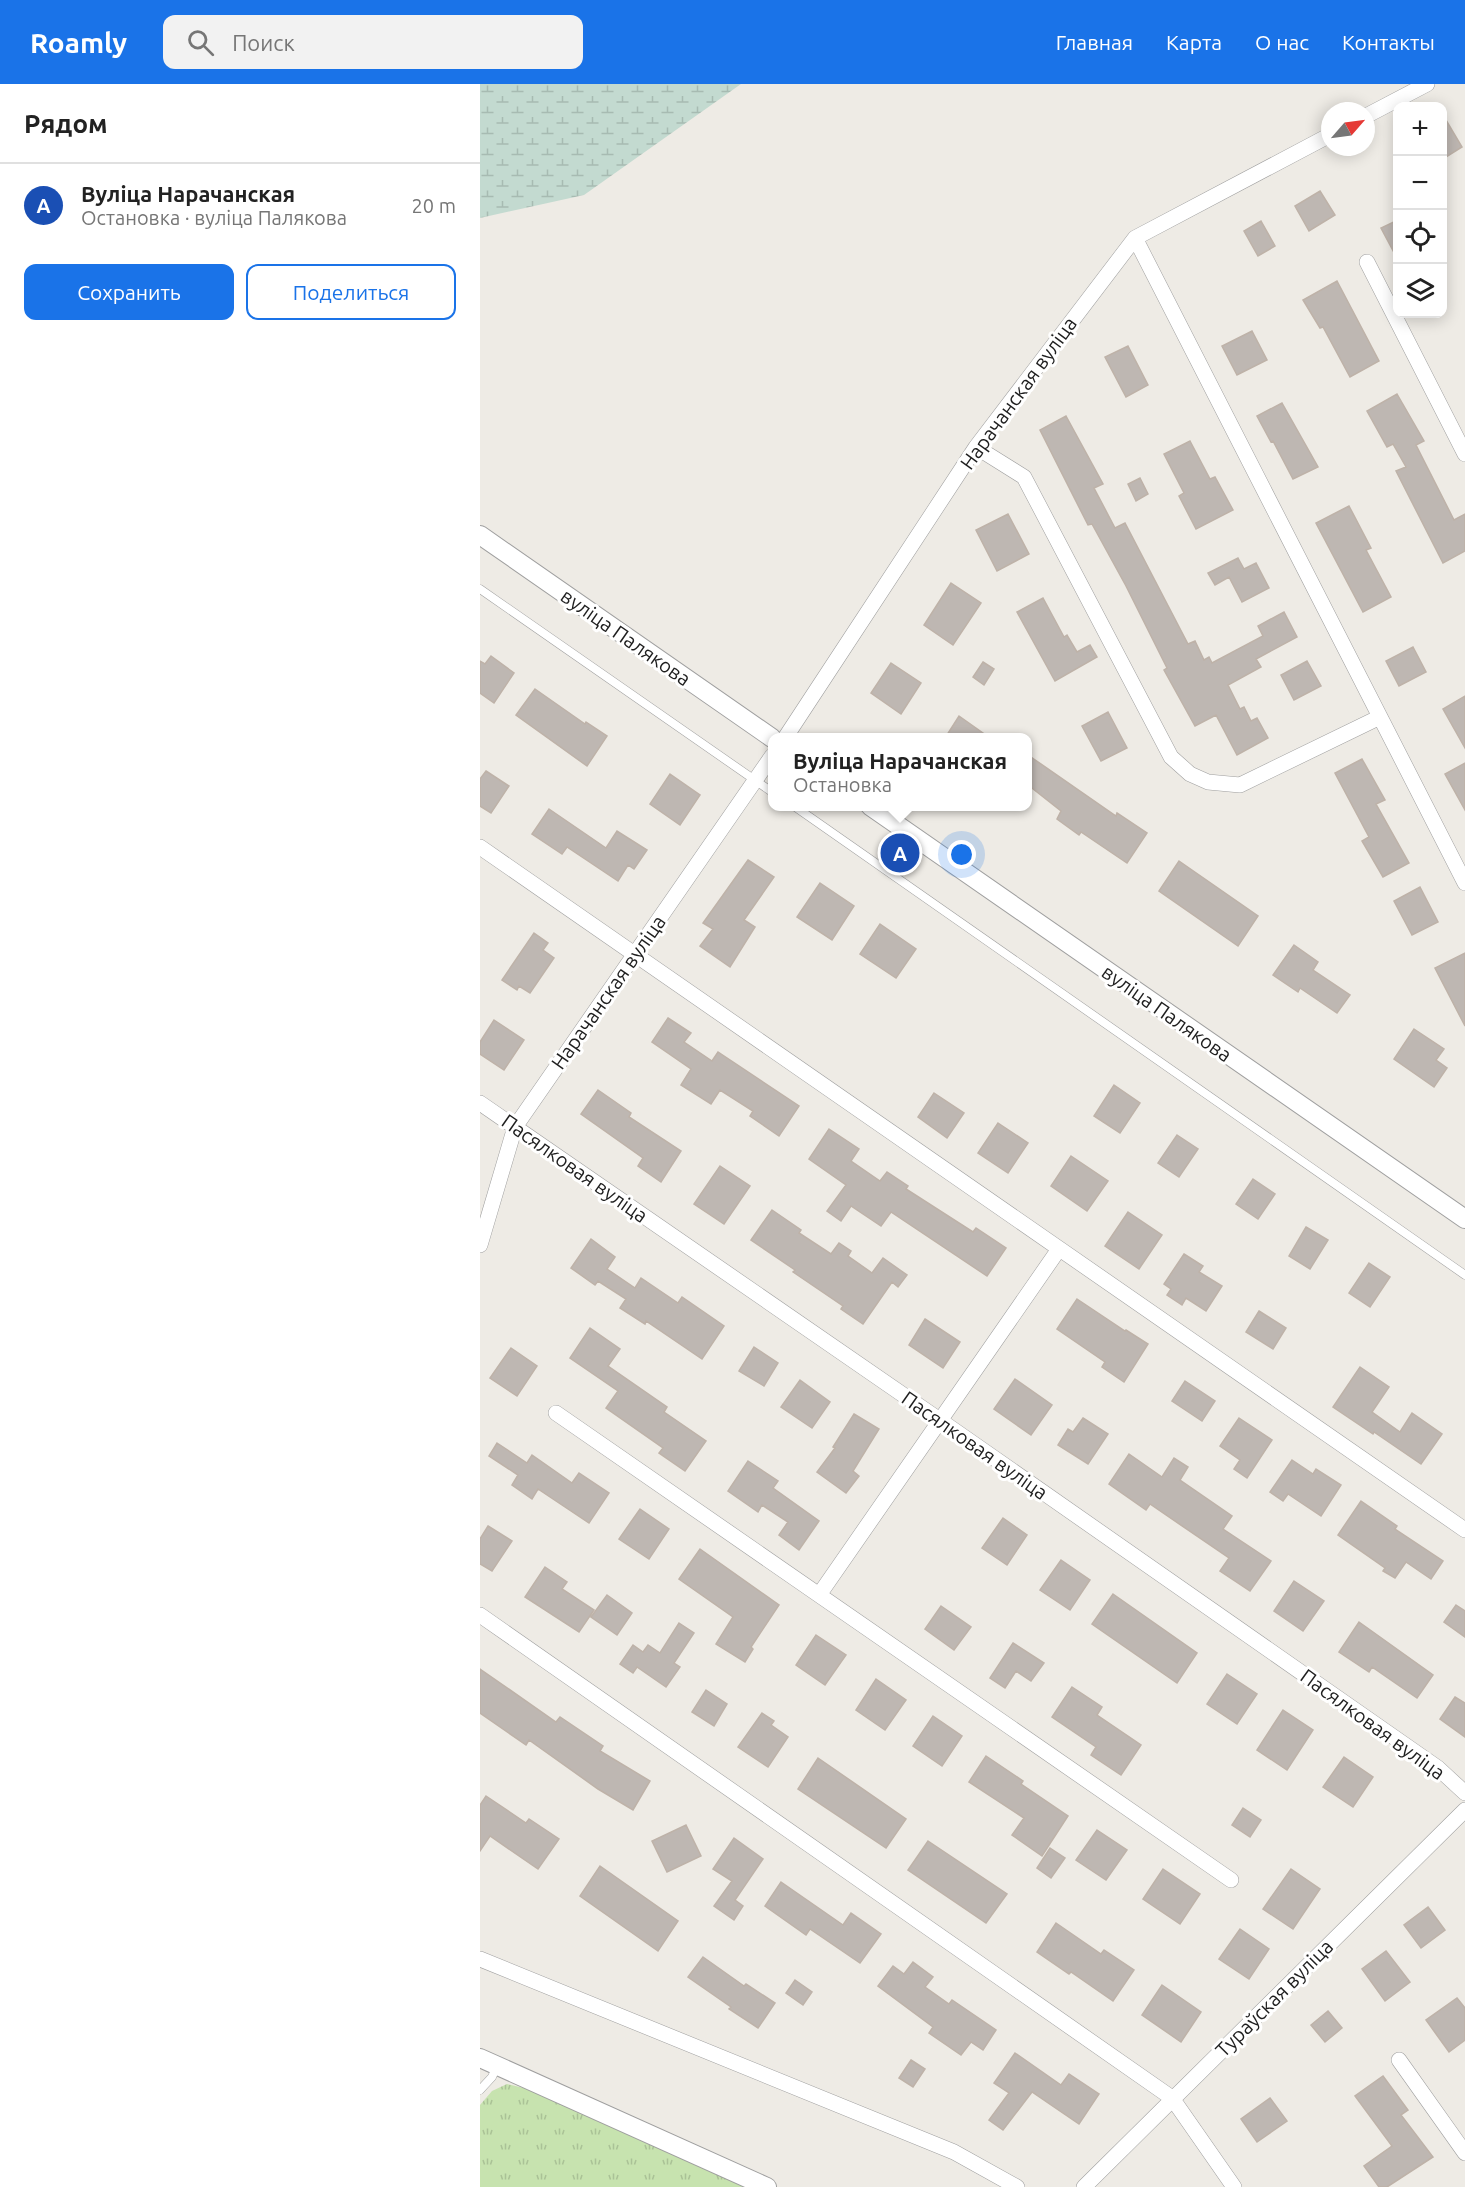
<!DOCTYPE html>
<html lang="ru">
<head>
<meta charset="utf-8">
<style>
	:root { --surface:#fff; --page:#f2f2f2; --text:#222; --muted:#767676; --line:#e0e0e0; --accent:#1a73e8 }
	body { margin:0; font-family:Ubuntu,sans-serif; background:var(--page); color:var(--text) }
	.controls { position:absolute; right:18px; top:18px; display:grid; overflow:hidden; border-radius:12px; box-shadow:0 3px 15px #0003 }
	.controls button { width:54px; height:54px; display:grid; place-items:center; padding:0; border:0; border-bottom:2px solid var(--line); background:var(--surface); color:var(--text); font:30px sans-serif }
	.compass { position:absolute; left:841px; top:18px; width:54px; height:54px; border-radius:50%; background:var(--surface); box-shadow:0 3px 15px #0003; rotate:62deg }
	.you { position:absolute; left:482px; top:771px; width:21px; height:21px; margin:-15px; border:4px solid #fff; border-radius:50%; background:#1a73e8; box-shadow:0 0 0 9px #1a73e833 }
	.badge { display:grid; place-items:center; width:39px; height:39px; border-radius:50%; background:var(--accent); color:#fff; font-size:20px; font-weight:700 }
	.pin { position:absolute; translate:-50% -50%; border:3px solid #fff; box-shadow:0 2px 6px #0006 }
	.popup { position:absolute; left:288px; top:649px; width:264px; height:78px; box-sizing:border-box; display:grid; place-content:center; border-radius:12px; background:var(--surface); filter:drop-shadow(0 2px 4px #0005); font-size:20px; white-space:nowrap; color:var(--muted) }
	.popup b { font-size:22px; color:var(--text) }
	.popup::after { content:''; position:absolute; left:50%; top:100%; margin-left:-12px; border:12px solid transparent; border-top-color:var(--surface) }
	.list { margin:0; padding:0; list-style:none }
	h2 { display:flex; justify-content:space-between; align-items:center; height:78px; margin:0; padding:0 24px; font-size:26px }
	h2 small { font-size:20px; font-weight:400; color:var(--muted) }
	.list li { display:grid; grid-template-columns:39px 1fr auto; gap:18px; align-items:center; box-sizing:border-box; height:84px; padding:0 24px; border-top:2px solid var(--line) }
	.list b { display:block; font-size:22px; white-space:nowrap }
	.list p { margin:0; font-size:20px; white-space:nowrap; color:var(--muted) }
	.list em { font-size:20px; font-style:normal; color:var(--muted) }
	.actions { display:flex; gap:12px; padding:18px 24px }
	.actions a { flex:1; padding:14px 0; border:2px solid var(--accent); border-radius:12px; text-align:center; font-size:21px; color:var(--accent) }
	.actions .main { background:var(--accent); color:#fff }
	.icon { flex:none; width:33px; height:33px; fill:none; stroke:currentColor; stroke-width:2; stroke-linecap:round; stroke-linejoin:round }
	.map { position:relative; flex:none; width:985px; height:2103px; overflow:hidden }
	header { display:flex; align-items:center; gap:36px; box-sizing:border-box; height:84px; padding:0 30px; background:var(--accent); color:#fff }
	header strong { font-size:28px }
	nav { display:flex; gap:33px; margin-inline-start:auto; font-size:21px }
	.search { width:420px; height:54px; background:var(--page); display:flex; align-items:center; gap:15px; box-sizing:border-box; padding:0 21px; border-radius:12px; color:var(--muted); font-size:22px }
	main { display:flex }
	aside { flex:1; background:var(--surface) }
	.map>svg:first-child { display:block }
	.grass { fill:url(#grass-tufts) }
	.wetland { fill:url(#wetland-marsh) }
	.building { fill:#beb7b2; stroke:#beb2a8; stroke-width:1.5 }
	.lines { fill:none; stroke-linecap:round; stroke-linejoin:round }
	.service-casing { stroke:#9f9f9f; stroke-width:9 }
	.minor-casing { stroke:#9f9f9f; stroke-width:16 }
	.tertiary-casing { stroke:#9f9f9f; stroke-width:20 }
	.service { stroke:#fff; stroke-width:8 }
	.minor { stroke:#fff; stroke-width:15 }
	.tertiary { stroke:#fff; stroke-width:18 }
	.labels { text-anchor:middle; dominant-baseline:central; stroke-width:6; stroke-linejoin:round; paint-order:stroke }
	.street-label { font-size:20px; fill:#1e1e1e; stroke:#fff }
</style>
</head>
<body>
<header>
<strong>Roamly</strong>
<div class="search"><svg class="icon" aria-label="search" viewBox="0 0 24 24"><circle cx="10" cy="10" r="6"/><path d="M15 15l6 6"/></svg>Поиск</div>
<nav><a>Главная</a><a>Карта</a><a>О нас</a><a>Контакты</a></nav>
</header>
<main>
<aside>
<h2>Рядом<small></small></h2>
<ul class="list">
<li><span class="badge" style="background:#1a4fb4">A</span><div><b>Вуліца Нарачанская</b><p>Остановка · вуліца Палякова</p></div><em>20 m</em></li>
</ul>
<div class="actions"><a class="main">Сохранить</a><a>Поделиться</a></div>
</aside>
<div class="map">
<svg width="985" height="2103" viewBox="0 0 985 2103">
	<defs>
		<pattern id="grass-tufts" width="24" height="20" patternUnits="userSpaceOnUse" patternTransform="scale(1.5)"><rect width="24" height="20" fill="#c7e3af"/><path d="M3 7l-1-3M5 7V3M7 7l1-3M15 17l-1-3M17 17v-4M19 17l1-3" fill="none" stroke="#aac296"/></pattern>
		<pattern id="wetland-marsh" width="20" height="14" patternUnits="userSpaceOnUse" patternTransform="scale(1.5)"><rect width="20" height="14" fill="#c3dad0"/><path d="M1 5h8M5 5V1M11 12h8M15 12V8" fill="none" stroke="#a7bbb2"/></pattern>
	</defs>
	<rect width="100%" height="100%" fill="#eeebe5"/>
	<!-- grass -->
	<path class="grass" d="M27 2000 48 2005 266 2103H0V2021L12 2007Z"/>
	<!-- wetland -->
	<path class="wetland" d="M0 0H261L104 111 0 134Z"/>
	<!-- building -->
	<path class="building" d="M963 31 982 63 963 75Z
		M840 107 855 131 829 147 815 122Z
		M918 136V176L901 144Z
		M781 137 795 162 778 172 764 147Z
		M857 197 899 277 870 293 843 243 840 244 823 216Z
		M772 247 787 276 757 291 742 262Z
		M648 262 668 301 646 313 625 273Z
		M917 310 944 357 936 361 974 436 985 430V467L963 479 916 387 926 383 913 360 907 363 887 327Z
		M802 319 838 383 813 395 793 357 791 358 777 332Z
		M586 332 623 400 614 404 635 444 645 439 708 560 715 557 724 576 729 573 732 579 783 552 778 542 804 528 817 553 776 575 781 583 748 601 760 625 764 623 771 637 777 634 788 654 757 671 736 631 715 642 684 586 687 584 646 502 612 440 608 441 560 346Z
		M710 357 730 395 735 393 753 426 716 445 699 412 704 409 684 370Z
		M660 394 668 410 656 417 648 400Z
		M869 422 891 464 886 466 911 513 883 528 836 439Z
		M528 430 549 470 517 487 496 446Z
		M758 474 764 485 776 479 789 504 762 518 749 493 735 501 728 489Z
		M471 499 501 519 473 561 444 541Z
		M563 514 584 553 587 551 597 568 610 561 617 573 575 597 537 528Z
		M933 563 946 588 919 602 906 577Z
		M11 572 34 589 14 619 0 609V577L5 580Z
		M827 577 841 602 814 616 801 591Z
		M503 578 514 585 504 601 493 593Z
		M411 579 441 599 421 630 391 609Z
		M55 605 105 640 106 638 127 652 107 682 36 631Z
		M985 612V664L963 625Z
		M628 628 647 664 621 677 602 642Z
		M479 632 510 654H465Z
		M548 671 636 732 637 729 667 749 647 779 601 748 599 751 577 735 581 727 548 701Z
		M882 675 905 716 896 720 929 779 903 793 882 757 889 753 855 689Z
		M985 679V726L965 690Z
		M6 687 29 702 11 729 0 722V695Z
		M190 690 220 711 200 741 170 720Z
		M69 725 126 764 137 747 167 766 154 785 148 781 138 797 87 763 82 770 52 750Z
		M268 776 294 793 264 836 275 843 250 883 220 862 233 845 223 839Z
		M699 777 778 832 758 862 679 807Z
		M340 799 374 822 352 856 317 833Z
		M940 803 958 838 932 851 914 817Z
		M400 840 436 865 416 894 380 870Z
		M54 849 68 859 63 866 74 874 50 909 39 902 37 906 22 896Z
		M814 861 838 878 833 886 870 911 857 929 820 904 818 908 793 891Z
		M985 869V942L955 884Z
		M188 934 211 949 204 958 232 977 238 968 319 1022 299 1052 270 1032 273 1027 240 1006 231 1020 201 1001 211 985 172 958Z
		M14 936 44 956 24 986 0 970V958Z
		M934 945 964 965 956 976 967 984 954 1003 914 975Z
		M634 1001 660 1019 640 1049 614 1032Z
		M118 1006 151 1029 149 1033 201 1067 181 1098 158 1082 163 1074 101 1030Z
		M454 1009 484 1029 467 1054 438 1033Z
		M518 1039 548 1059 528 1089 498 1069Z
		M349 1045 379 1065 371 1077 400 1097 407 1088 428 1102 426 1105 493 1148 496 1144 526 1164 507 1192 411 1128 401 1142 371 1122 361 1137 347 1127 366 1101 329 1075Z
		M697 1051 718 1065 699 1093 678 1079Z
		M591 1072 628 1097 607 1127 571 1102Z
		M240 1082 270 1102 244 1140 214 1120Z
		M773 1095 795 1110 778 1135 756 1120Z
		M292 1126 321 1146 319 1149 351 1170 359 1159 371 1167 368 1172 392 1189 403 1174 427 1191 418 1203 412 1198 383 1240 361 1225 363 1222 313 1188 315 1186 271 1156Z
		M648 1128 682 1151 659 1185 625 1162Z
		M826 1143 848 1156 830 1185 809 1172Z
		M111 1155 135 1173 127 1185 155 1204 161 1194 198 1219 202 1213 244 1242 222 1275 166 1237 165 1240 140 1224 146 1215 118 1197 115 1201 91 1184Z
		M704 1170 723 1182 719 1188 742 1202 726 1227 706 1214 702 1221 687 1211 691 1205 684 1200Z
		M889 1179 910 1193 890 1223 869 1209Z
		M597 1215 645 1247 646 1246 668 1260 644 1298 622 1283 625 1278 577 1245Z
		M779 1227 806 1244 793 1265 766 1248Z
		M445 1235 480 1258 463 1284 429 1261Z
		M110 1244 140 1265 128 1282 187 1323 184 1328 226 1357 205 1387 179 1369 183 1364 126 1324 138 1307 90 1274Z
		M274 1263 298 1279 284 1302 259 1287Z
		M31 1264 57 1282 37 1312 10 1294Z
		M880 1283 909 1303 892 1328 920 1348 932 1329 962 1350 941 1380 894 1348 893 1350 853 1323Z
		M535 1295 572 1321 551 1351 514 1325Z
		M320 1296 350 1318 332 1344 301 1323Z
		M705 1297 735 1317 722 1337 692 1317Z
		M374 1330 399 1345 373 1387 379 1392 366 1409 337 1388 355 1364 353 1363Z
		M603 1334 628 1350 608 1380 578 1361 588 1345 593 1348Z
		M759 1334 792 1356 767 1394 754 1385 760 1376 740 1362Z
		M17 1359 47 1379 52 1371 92 1399 99 1389 129 1409 109 1439 58 1405 52 1415 32 1401 38 1391 9 1372Z
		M649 1370 682 1393 694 1374 708 1383 700 1396 752 1432 743 1445 791 1477 770 1507 740 1487 749 1474 670 1420 666 1426 629 1400Z
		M812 1376 833 1390 836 1385 861 1401 841 1432 808 1410 803 1417 790 1408Z
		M268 1377 298 1397 293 1404 339 1437 319 1466 299 1451 308 1438 282 1421 278 1428 248 1407Z
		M881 1417 917 1442 915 1445 963 1477 951 1495 926 1478 915 1494 903 1487 905 1484 858 1451Z
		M160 1425 189 1445 169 1475 139 1455Z
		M523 1434 547 1451 527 1481 502 1464Z
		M8 1442 32 1457 12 1487 0 1480V1455Z
		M220 1465 299 1521 271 1563 273 1565 265 1578 236 1560 253 1533 199 1495Z
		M581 1476 610 1496 590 1526 560 1506Z
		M65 1483 87 1498 82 1505 114 1526 99 1548 45 1513Z
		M814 1497 844 1517 823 1547 794 1527Z
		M633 1510 717 1569 697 1599 612 1540Z
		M127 1511 152 1529 137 1551 111 1533Z
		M976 1521 985 1527V1553L964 1538Z
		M461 1522 491 1543 474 1566 445 1545Z
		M879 1538 953 1591 937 1614 892 1583 889 1588 859 1568Z
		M199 1539 214 1549 194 1579 200 1583 186 1603 157 1583 153 1589 140 1580 153 1561 163 1568 168 1561 180 1569Z
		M336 1551 366 1571 345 1601 316 1581Z
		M533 1559 564 1579 551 1597 536 1587 525 1604 510 1594Z
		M0 1585 76 1638 80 1633 123 1662 120 1667 170 1697 153 1726 118 1705 49 1656 46 1661 0 1629Z
		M747 1590 777 1610 757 1640 727 1620Z
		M396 1595 426 1616 405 1646 376 1626Z
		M592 1603 622 1623 617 1631 661 1661 641 1691 611 1671 616 1663 572 1633Z
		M226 1606 247 1620 234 1642 212 1628Z
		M975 1613 985 1619V1653L960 1635Z
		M803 1626 833 1646 807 1686 777 1666Z
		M282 1629 294 1637 291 1641 308 1653 288 1683 258 1663Z
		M453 1632 482 1652 462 1682 433 1662Z
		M506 1672 543 1697 541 1700 588 1732 562 1772 532 1751 544 1734 489 1698Z
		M864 1673 893 1693 873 1723 843 1703Z
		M338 1674 426 1735 406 1764 318 1705Z
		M6 1712 46 1739 49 1735 79 1755 58 1785 10 1752 0 1767V1721Z
		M763 1724 781 1736 770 1753 752 1741Z
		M206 1741 221 1772 187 1788 172 1757Z
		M617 1746 647 1766 626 1796 596 1776Z
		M254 1754 283 1775 255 1816 263 1822 254 1836 234 1822 252 1797 233 1785Z
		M448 1757 527 1810 506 1839 428 1786Z
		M570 1764 585 1774 571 1794 557 1784Z
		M120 1782 198 1837 178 1867 100 1812Z
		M683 1785 720 1810 700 1840 663 1815Z
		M811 1785 840 1805 813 1845 783 1825Z
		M301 1798 363 1841 371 1829 401 1850 380 1879 330 1845 326 1851 285 1822Z
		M948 1823 965 1846 941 1864 924 1841Z
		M576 1839 621 1870 624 1866 654 1886 633 1917 591 1888 589 1890 557 1868Z
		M760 1845 789 1865 769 1895 739 1875Z
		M906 1867 930 1898 905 1917 882 1885Z
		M223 1873 264 1902 266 1900 295 1919 278 1944 249 1925 251 1923 208 1893Z
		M433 1878 453 1893 445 1903 469 1920 472 1916 516 1946 503 1966 491 1958 481 1971 449 1949 453 1943 398 1902 413 1882 424 1890Z
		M315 1896 332 1908 323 1921 306 1909Z
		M682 1901 721 1928 701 1958 662 1931Z
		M977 1914 985 1924V1956L969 1968 946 1936Z
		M848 1927 862 1944 845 1958 831 1941Z
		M535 1969 581 2001 589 1990 619 2010 599 2040 552 2008 523 2046 509 2036 529 2009 514 1999Z
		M431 1976 445 1985 433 2003 419 1994Z
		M903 1992 928 2026 921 2031 953 2073 907 2103H899L884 2082 912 2062 875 2012Z
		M790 2014 807 2037 777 2058 761 2035Z"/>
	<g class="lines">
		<!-- service casing -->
		<g class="service-casing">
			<path id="service" d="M0 505 292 708
				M314 722 985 1191
				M0 2006 12 1993 17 1982"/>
		</g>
		<!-- minor casing -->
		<g class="minor-casing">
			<path id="minor" d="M886 32 947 0
				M655 154 985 799
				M887 178 985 370
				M496 363 544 393 691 673 710 690 728 698 760 701 900 633
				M305 654 496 363 655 154 850 51
				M0 763 985 1446
				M0 1019 461 1337 958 1684 985 1709
				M0 1161 35 1043 292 672
				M76 1329 751 1796
				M339 1511 579 1165
				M0 1531 692 2014 754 2103
				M0 1875 474 2068 537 2103
				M919 1976 985 2069
				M604 2103 985 1726"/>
		</g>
		<!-- tertiary casing -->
		<g class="tertiary-casing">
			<path id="tertiary" d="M0 451 292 654
				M390 722 985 1135
				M0 1974 287 2103"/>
		</g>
		<!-- service -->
		<use href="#service" class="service"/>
		<!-- minor -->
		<use href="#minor" class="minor"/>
		<!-- tertiary -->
		<use href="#tertiary" class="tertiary"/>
	</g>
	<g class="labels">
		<!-- street labels -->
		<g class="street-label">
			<text transform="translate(538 309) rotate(-54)">Нарачанская вуліца</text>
			<text transform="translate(146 553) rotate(35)">вуліца Палякова</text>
			<text transform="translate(128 908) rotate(-55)">Нарачанская вуліца</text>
			<text transform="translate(687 929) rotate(35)">вуліца Палякова</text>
			<text transform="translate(95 1084) rotate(35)">Пасялковая вуліца</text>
			<text transform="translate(495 1361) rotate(35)">Пасялковая вуліца</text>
			<text transform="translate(893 1640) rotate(36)">Пасялковая вуліца</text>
			<text transform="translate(794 1914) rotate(-45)">Тураўская вуліца</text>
		</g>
	</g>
</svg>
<div class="controls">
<button>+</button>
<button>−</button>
<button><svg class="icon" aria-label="locate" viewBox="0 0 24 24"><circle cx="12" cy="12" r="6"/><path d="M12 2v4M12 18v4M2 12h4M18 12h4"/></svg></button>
<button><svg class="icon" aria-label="layers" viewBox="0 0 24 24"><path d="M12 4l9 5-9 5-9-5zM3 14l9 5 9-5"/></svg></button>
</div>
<svg class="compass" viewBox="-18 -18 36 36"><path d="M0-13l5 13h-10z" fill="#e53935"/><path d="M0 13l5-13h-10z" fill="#767676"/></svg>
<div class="you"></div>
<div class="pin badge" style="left:420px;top:769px;background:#1a4fb4">A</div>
<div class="popup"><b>Вуліца Нарачанская</b>Остановка</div>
</div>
</main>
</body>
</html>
